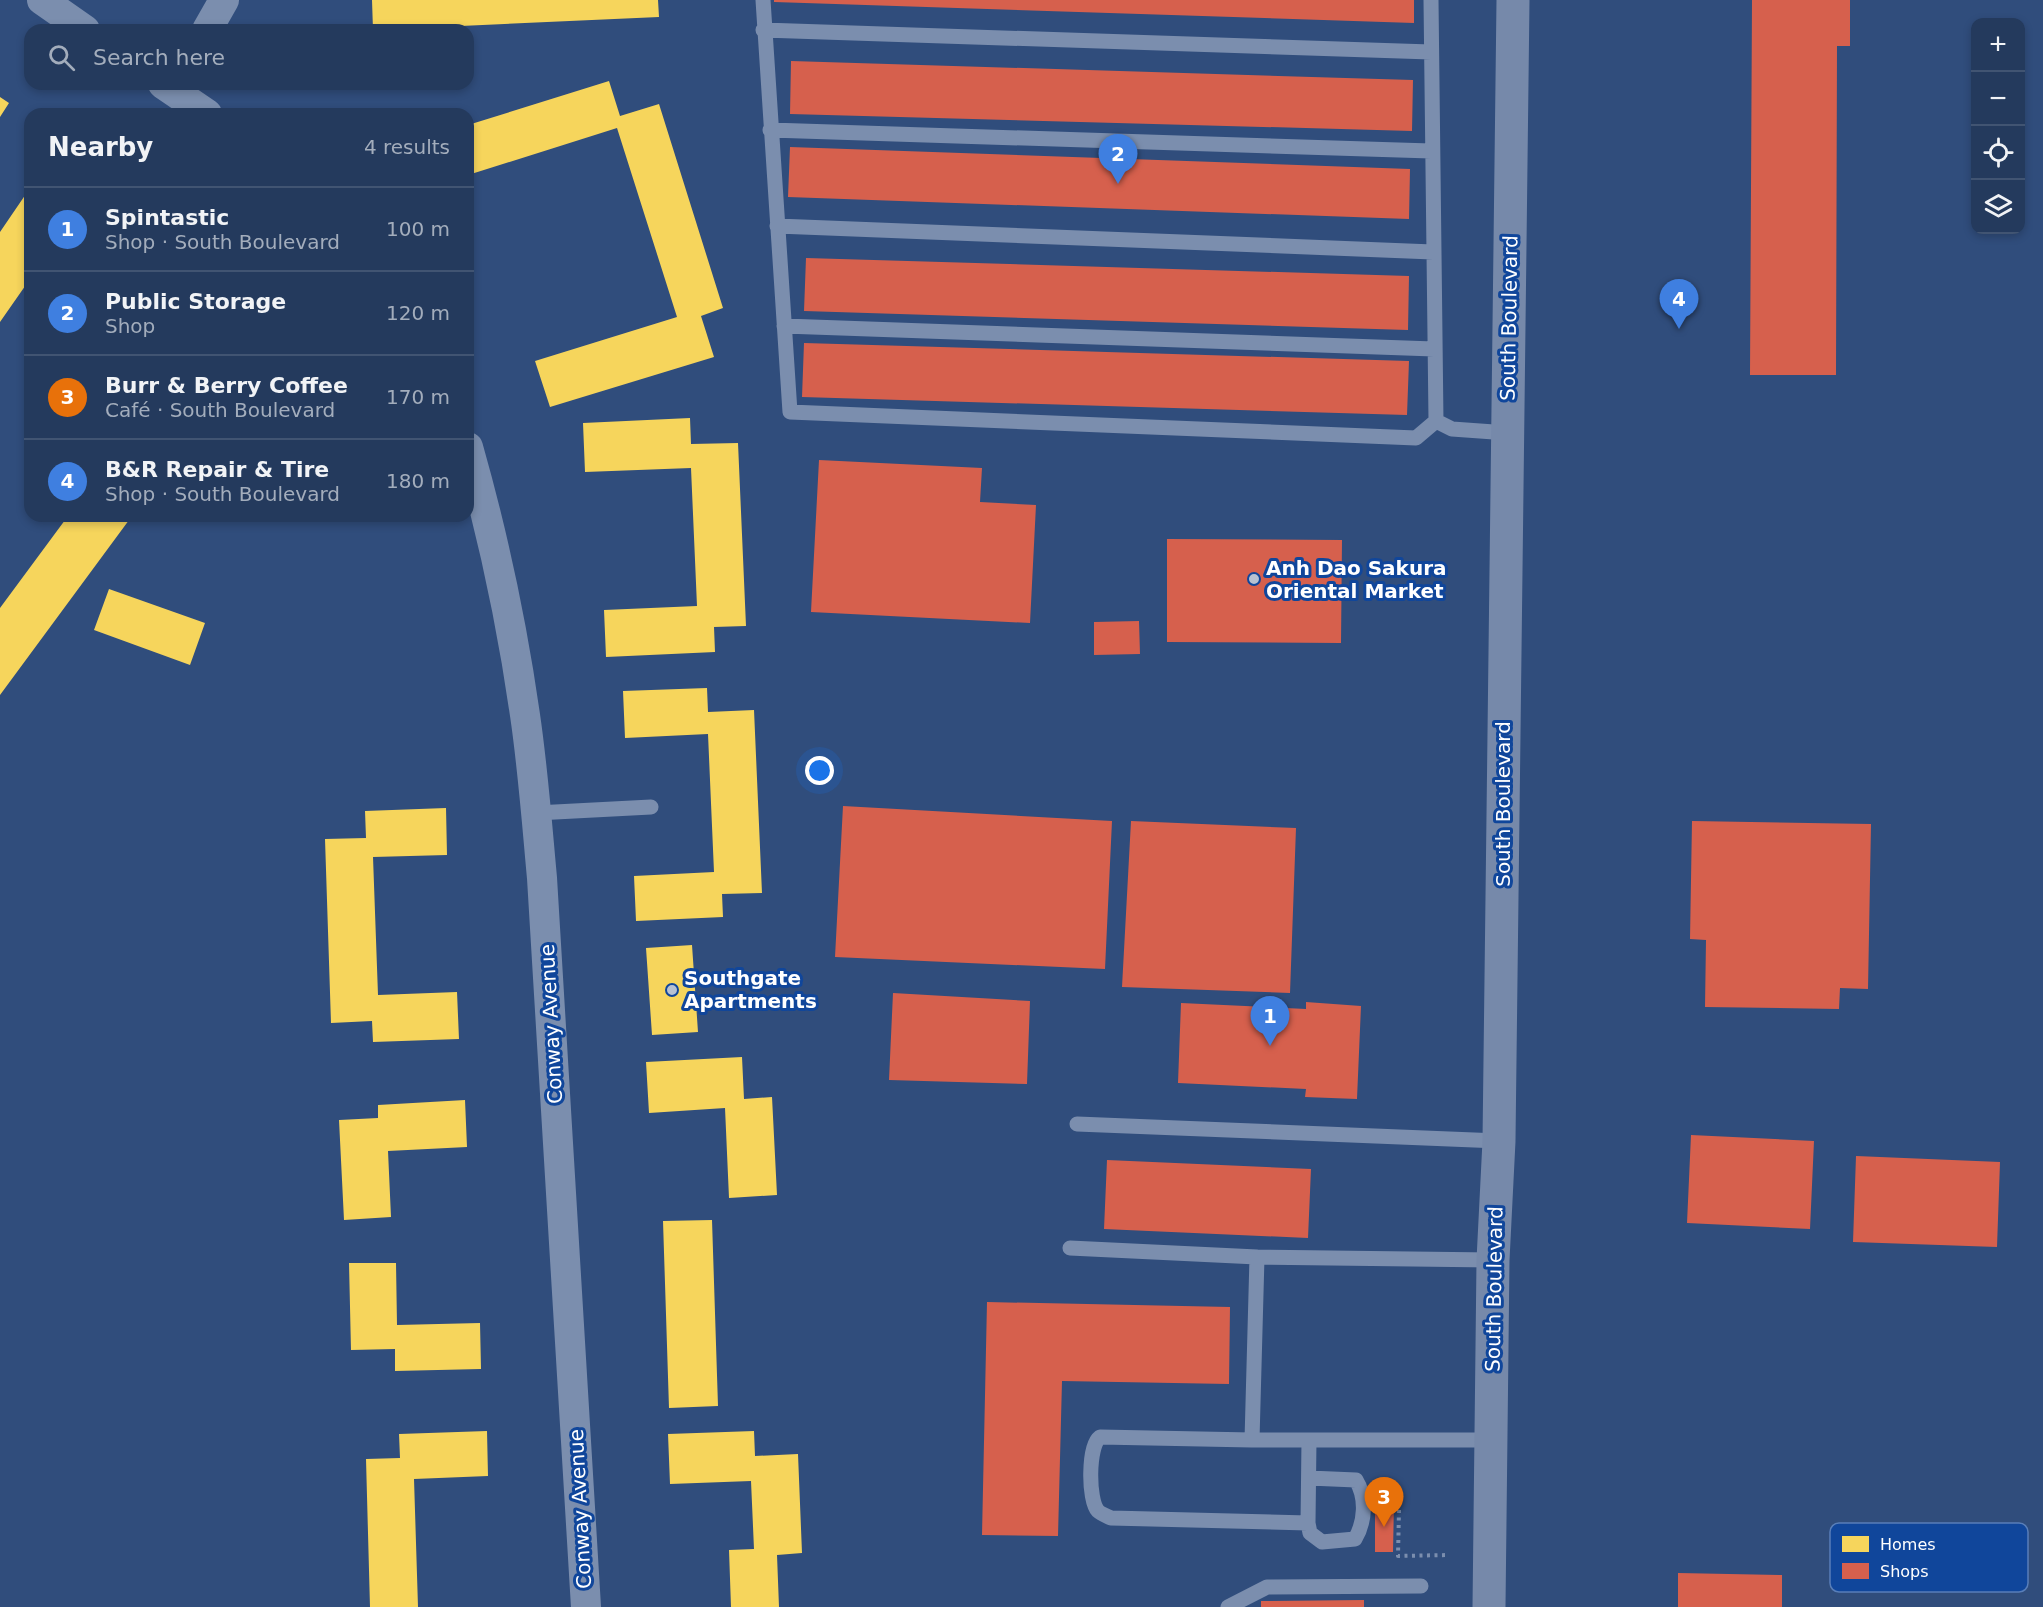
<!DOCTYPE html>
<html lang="en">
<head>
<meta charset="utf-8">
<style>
	:root { --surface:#243a5d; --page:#2c4163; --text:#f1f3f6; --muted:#a3adbc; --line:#415472; --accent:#8bbbb9 }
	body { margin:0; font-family:"DejaVu Sans",sans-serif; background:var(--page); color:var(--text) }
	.controls { position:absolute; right:18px; top:18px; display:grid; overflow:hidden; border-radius:12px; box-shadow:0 3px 9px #0003 }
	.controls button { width:54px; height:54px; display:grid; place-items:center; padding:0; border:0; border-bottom:2px solid var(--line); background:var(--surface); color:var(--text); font:30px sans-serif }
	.you { position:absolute; left:820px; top:771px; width:21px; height:21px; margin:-15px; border:4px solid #fff; border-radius:50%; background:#1a73e8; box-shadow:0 0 0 9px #1a73e833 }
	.badge { display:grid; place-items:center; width:39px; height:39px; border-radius:50%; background:var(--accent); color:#fff; font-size:20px; font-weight:700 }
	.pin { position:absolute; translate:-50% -50px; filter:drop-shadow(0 2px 3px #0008) }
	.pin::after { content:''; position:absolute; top:32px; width:21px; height:18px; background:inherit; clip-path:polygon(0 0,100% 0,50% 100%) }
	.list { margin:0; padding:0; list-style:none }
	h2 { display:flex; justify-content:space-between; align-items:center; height:78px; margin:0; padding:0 24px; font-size:26px }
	h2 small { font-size:20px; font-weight:400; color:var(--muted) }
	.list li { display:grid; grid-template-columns:39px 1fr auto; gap:18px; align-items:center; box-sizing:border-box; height:84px; padding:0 24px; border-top:2px solid var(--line) }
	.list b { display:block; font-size:22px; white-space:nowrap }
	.list p { margin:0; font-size:20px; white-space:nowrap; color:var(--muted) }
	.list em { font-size:20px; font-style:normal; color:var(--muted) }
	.icon { flex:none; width:33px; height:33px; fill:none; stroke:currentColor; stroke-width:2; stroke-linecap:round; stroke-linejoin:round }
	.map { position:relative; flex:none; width:2043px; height:1607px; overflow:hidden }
	.search { position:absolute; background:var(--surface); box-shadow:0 3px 9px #0003; left:24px; top:24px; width:450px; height:66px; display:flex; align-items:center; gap:15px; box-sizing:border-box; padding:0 21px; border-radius:18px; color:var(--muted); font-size:22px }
	.panel { position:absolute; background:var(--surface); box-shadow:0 3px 9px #0003; left:24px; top:108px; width:450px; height:414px; border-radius:18px }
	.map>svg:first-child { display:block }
	.homes { fill:#f6d55c }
	.shops { fill:#d6604d }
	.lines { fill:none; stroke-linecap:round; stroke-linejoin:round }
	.path { stroke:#7b8eae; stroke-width:4; stroke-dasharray:3 4.5; stroke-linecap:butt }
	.service { stroke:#7b8eae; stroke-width:15 }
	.minor { stroke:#7b8eae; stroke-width:30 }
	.secondary { stroke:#7689aa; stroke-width:33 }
	.poi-dot { fill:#b7c1d1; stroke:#10469b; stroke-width:2 }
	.labels { text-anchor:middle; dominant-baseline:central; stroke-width:6; stroke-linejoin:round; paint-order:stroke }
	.street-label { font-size:20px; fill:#fff; stroke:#10469b }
	.poi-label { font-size:20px; font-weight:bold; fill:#fff; stroke:#10469b; text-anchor:start }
	.key { fill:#10469b; stroke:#587eb9; stroke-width:1.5 }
	.key-label { font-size:16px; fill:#fff }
</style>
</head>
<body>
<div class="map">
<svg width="2043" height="1607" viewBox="0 0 2043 1607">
	<rect width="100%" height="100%" fill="#304d7c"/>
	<!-- homes -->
	<path class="homes" d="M372 0H658L659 17 373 30Z
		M609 81 620 116 659 104 723 308 701 316 714 357 550 407 535 361 677 317 617 128 468 175V125Z
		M0 97 9 103 0 117Z
		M30 188V279L0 322V232Z
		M690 418 691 444 738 443 746 626 714 627 715 652 606 657 604 610 697 606 691 468 585 472 583 423Z
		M68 516H132L0 695V608Z
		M109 589 205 623 190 665 94 630Z
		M707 688 708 712 754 710 762 893 722 894 723 917 636 921 634 876 714 872 708 734 625 738 623 691Z
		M446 808 447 855 373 857 378 995 457 992 459 1039 373 1042 372 1021 331 1023 325 839 366 838 365 811Z
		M692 945 698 1032 652 1035 646 948Z
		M742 1057 744 1099 772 1097 777 1195 729 1198 725 1108 649 1113 646 1062Z
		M465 1100 467 1147 388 1151 391 1217 344 1220 339 1120 378 1118V1105Z
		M712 1220 718 1406 669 1408 663 1221Z
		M349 1263H396L397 1325 480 1323 481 1369 395 1371V1349L351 1350Z
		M487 1431 488 1476 414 1479 418 1607H370L366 1459 400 1458 399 1434Z
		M754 1431 755 1456 798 1454 802 1553 777 1555 779 1607H731L729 1550 754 1549 751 1481 670 1484 668 1434Z"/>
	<!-- shops -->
	<path class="shops" d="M774 0H1414V23L774 2Z
		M1752 0H1850V46H1837L1836 375H1750Z
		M791 61 1413 80 1412 131 790 114Z
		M790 147 1410 169 1409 219 788 197Z
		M806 258 1409 276 1408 330 804 311Z
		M804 343 1409 361 1407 415 802 397Z
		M819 460 982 468 980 502 1036 505 1030 623 811 612Z
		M1167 539 1342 540 1341 643 1167 642Z
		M1139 621 1140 654 1094 655V622Z
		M843 806 1112 821 1105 969 835 957Z
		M1131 821 1296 828 1290 993 1122 987Z
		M1692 821 1871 824 1868 989 1840 988 1839 1009 1705 1007 1706 940 1690 939Z
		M893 993 1030 1001 1027 1084 889 1080Z
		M1306 1002 1361 1006 1357 1099 1305 1097 1306 1089 1178 1083 1181 1003 1306 1009Z
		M1691 1135 1814 1141 1810 1229 1687 1223Z
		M1856 1156 2000 1162 1997 1247 1853 1242Z
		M1107 1160 1311 1169 1308 1238 1104 1229Z
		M987 1302 1230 1307 1229 1384 1062 1381 1058 1536 982 1535Z
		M1375 1501 1394 1502 1393 1552H1375Z
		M1678 1573 1782 1575V1607H1678Z
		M1364 1600V1607H1261V1601Z"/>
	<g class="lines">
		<!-- path -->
		<path class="path" d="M1399 1510 1398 1556 1449 1555"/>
		<!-- service -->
		<path class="service" d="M763 0 790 412 1416 438 1436 421
			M1431 0 1436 421 1452 429 1508 433
			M763 30 1431 52
			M770 130 1431 151
			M777 226 1433 252
			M784 326 1434 349
			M536 813 651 807
			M1077 1124 1499 1141
			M1070 1248 1257 1257
			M1252 1440 1100 1437C1088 1446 1088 1500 1098 1511 1101 1514 1107 1516 1111 1518L1308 1523 1309 1440
			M1491 1440H1252L1257 1257 1493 1260
			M1308 1523 1310 1533 1322 1542 1355 1539C1365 1522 1367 1498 1356 1480L1309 1478
			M1228 1607 1267 1587 1421 1586"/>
		<!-- minor -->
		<path class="minor" d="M42 0 85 30
			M207 30 224 0
			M163 84 207 114
			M468 447C493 535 512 624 525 715 533 769 537 824 542 878L586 1607"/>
		<!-- secondary -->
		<path class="secondary" d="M1489 1607 1493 1260 1499 1141 1513 0"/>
	</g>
	<!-- markers -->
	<g class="poi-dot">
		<circle cx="1254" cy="579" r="6"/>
		<circle cx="672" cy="990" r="6"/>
	</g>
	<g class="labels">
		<!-- street labels -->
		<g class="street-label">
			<text transform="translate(1509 318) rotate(-89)">South Boulevard</text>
			<text transform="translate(1503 804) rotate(-90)">South Boulevard</text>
			<text transform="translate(551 1024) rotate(-93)">Conway Avenue</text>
			<text transform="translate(1494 1289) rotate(-89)">South Boulevard</text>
			<text transform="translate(580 1509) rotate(-93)">Conway Avenue</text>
		</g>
		<!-- poi labels -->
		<g class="poi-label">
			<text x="1266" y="568">Anh Dao Sakura<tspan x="1266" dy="23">Oriental Market</tspan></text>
			<text x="684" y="978">Southgate<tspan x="684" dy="23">Apartments</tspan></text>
		</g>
	</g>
	<!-- legend -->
	<rect x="1830" y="1523" width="198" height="69" rx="9" class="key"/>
	<rect x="1842" y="1536" width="27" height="16" fill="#f6d55c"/>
	<rect x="1842" y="1563" width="27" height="16" fill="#d6604d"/>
	<g class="key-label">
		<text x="1880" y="1550">Homes</text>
		<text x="1880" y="1577">Shops</text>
	</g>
</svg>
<div class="controls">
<button>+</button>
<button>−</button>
<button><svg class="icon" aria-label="locate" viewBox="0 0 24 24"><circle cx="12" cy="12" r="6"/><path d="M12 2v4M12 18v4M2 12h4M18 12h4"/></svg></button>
<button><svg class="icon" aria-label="layers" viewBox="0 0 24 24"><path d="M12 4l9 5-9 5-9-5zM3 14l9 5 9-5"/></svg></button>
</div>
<div class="you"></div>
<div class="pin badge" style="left:1270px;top:1046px;background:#3f7fe0">1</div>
<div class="pin badge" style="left:1118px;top:184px;background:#3f7fe0">2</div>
<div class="pin badge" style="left:1384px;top:1527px;background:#e8710a">3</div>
<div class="pin badge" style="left:1679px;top:329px;background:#3f7fe0">4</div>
<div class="search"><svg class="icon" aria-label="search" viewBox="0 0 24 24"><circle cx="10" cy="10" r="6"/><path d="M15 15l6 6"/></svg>Search here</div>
<section class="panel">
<h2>Nearby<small>4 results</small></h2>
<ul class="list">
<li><span class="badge" style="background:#3f7fe0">1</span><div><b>Spintastic</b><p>Shop · South Boulevard</p></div><em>100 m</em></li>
<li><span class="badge" style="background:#3f7fe0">2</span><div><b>Public Storage</b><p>Shop</p></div><em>120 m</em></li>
<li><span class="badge" style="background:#e8710a">3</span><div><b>Burr &amp; Berry Coffee</b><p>Café · South Boulevard</p></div><em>170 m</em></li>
<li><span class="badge" style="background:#3f7fe0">4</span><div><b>B&amp;R Repair &amp; Tire</b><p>Shop · South Boulevard</p></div><em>180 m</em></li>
</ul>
</section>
</div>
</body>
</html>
